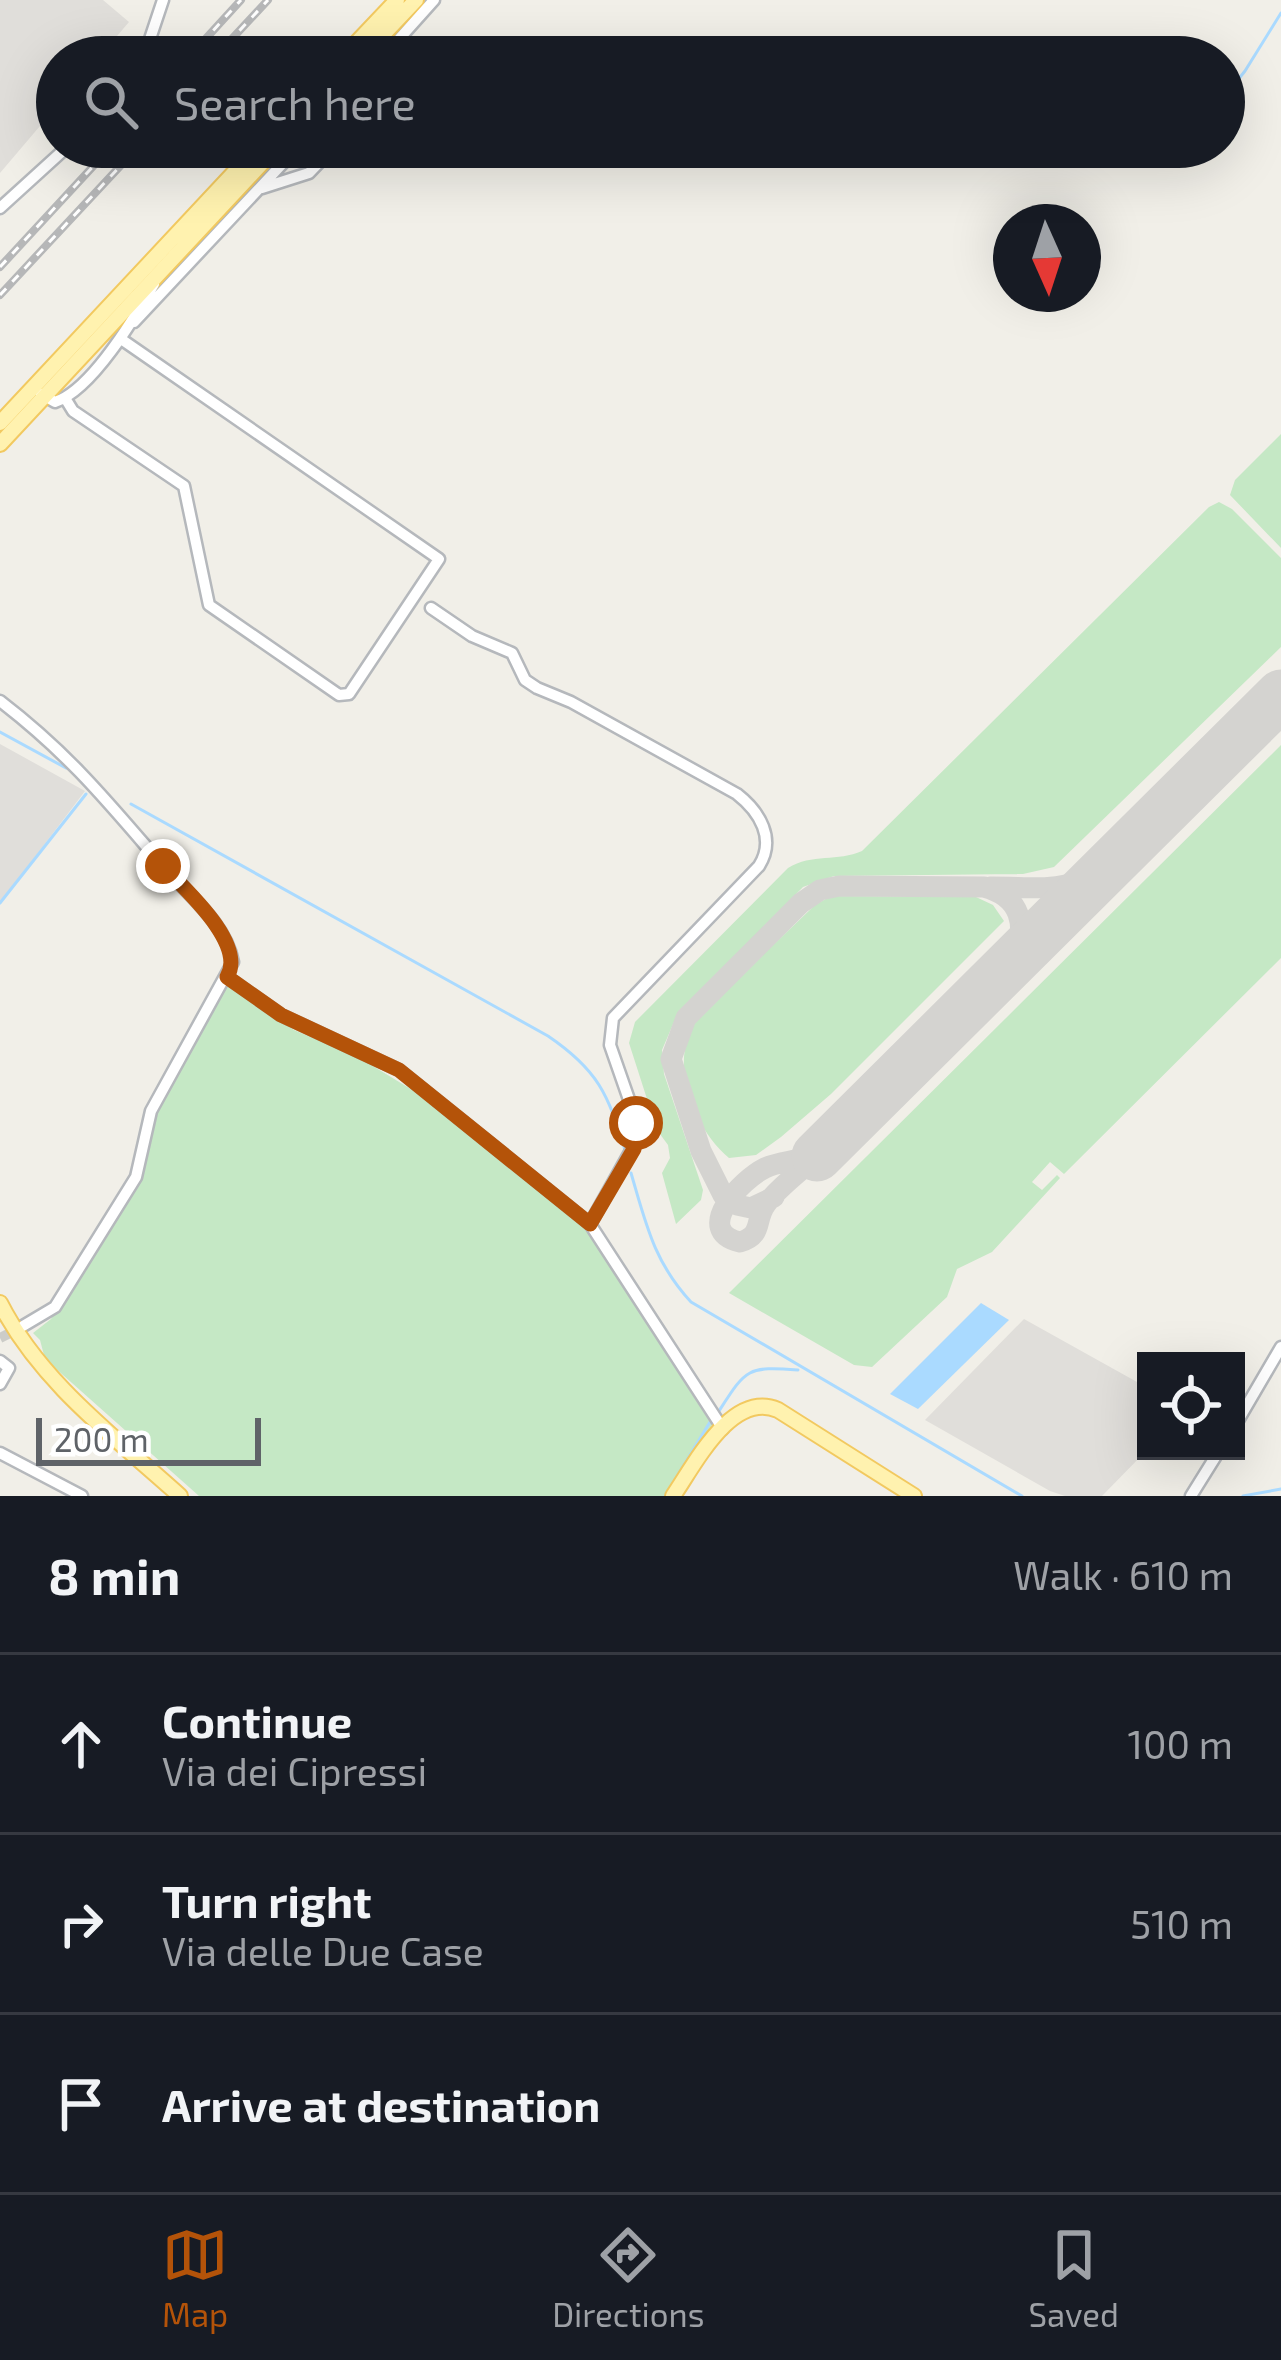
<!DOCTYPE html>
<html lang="en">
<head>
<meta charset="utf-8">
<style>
	:root { --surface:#171b24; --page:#20242c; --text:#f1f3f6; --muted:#9ea1a6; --line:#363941; --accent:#b45309 }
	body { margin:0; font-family:"Exo 2",sans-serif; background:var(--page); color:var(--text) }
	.controls { position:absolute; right:36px; bottom:36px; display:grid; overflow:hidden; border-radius:0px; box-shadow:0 12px 48px #0002 }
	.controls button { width:108px; height:108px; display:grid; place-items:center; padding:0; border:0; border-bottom:3px solid var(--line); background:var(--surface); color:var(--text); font:60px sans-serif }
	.compass { position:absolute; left:993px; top:204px; width:108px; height:108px; border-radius:50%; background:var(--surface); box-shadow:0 12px 48px #0002; rotate:177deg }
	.scale { position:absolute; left:36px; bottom:30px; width:225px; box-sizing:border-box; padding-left:12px; border:6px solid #5f6368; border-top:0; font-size:33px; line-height:42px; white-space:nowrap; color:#5f6368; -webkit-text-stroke:9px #fff; paint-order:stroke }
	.stop { position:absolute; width:36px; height:36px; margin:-27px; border:9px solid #b45309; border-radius:50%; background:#fff }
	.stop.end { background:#b45309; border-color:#fff; box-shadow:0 3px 12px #0008 }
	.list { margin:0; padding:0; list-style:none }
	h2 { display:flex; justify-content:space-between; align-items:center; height:156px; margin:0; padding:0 48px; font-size:51px }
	h2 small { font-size:39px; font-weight:400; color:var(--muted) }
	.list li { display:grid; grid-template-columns:78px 1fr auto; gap:36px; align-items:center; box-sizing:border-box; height:180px; padding:0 48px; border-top:3px solid var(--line) }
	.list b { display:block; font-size:45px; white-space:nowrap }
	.list p { margin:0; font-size:39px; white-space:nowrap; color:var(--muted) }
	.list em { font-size:39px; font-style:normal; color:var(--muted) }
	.icon { flex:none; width:66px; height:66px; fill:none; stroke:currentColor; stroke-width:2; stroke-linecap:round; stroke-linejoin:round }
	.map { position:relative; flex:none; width:1281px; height:1496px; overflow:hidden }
	.search { position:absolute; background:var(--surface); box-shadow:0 12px 48px #0002; left:36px; right:36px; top:36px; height:132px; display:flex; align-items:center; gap:30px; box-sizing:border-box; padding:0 42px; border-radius:66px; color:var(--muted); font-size:45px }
	.sheet { height:696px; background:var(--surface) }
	nav { display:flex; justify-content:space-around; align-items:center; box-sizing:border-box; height:168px; border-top:3px solid var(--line); background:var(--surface); font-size:33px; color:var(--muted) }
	nav a { display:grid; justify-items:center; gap:6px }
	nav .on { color:var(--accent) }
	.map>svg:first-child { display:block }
	.industrial { fill:#e0deda }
	.green { fill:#c5e8c5 }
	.water { fill:#aadaff }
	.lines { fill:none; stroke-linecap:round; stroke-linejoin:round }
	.stream { stroke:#aadaff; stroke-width:3 }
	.taxiway { stroke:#d4d3d0; stroke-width:21 }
	.runway { stroke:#d4d3d0; stroke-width:51 }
	.minor-tunnel { stroke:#ccccc8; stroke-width:10; stroke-dasharray:10 5; stroke-linecap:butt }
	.minor-casing { stroke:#b5b8bc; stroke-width:15 }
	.major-casing { stroke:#f2c960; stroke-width:18 }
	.minor { stroke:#fff; stroke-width:10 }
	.major { stroke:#fff2af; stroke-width:14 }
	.rail-casing { stroke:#b6b7b8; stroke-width:8 }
	.rail { stroke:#fff; stroke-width:3; stroke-dasharray:9; stroke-linecap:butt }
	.route { stroke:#b45309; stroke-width:15 }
</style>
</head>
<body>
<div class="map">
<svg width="1281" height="1496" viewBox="0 0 1281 1496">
	<rect width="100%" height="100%" fill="#f1efe8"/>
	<!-- industrial -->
	<path class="industrial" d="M0 0H103L129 22 99 57H57V106L0 173Z
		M0 744 85 791 0 903Z
		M1024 1319 1146 1387V1451L1102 1496H1065L1050 1491 925 1420Z"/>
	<!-- green -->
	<path class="green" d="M1281 434V548L1230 495 1235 480Z
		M1219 502 1232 509 1281 558V647L1054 867 1023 874 834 876 803 887 677 1015 662 1050 664 1074 703 1190 701 1200 676 1224 662 1173 670 1158 668 1145 657 1130 629 1043 635 1022 788 868C812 853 838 862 862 851L1209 507Z
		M1281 745V958L1064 1174 1050 1162 1032 1182 1042 1190 1057 1175 1060 1178 992 1252 957 1269 947 1297 872 1367 854 1365 729 1293Z
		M831 896 976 897 993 905 1004 921 831 1094 781 1137 756 1155 729 1158C692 1127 666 1058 699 1016L815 905Z
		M230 985 294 1030 358 1057 414 1091 585 1227 712 1425 668 1496H199L45 1359 40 1340 33 1333 51 1319 145 1165 155 1110 226 986Z"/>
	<!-- water -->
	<path class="water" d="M981 1303 1009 1320 918 1409 890 1394Z"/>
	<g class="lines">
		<!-- stream -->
		<path class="stream" d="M1224 97 1245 71 1281 13
			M0 732 66 768
			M131 804 548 1036C598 1070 608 1094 625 1150
			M0 903 86 794
			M631 1173C646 1224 654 1262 691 1302L1022 1496
			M719 1411C746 1369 747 1366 798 1370
			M665 1496 710 1422
			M1243 1496 1281 1489"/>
		<!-- taxiway -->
		<path class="taxiway" d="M990 887C1052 887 1067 896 1119 856
			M817 1156C801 1171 779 1187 766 1204 754 1220 764 1235 740 1242 692 1231 741 1180 765 1168 779 1161 796 1162 811 1155 822 1150 832 1140 841 1132
			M774 1197 751 1208 737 1205 723 1195 701 1151 671 1059 686 1018 801 903 820 890 839 886 984 887C1022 897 1026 925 1016 958"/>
		<!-- runway -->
		<path class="runway" d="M817 1156 1281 695"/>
		<!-- minor-tunnel -->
		<path class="minor-tunnel" d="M0 1338 20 1328"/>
		<!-- minor casing -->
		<g class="minor-casing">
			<path id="minor" d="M144 57 163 0
				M383 57 434 0
				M262 188 309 173 334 147
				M0 208 67 147
				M134 322 298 147
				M41 394 55 402C92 390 135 317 154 284
				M65 398 73 411 184 486 209 605 339 695 349 694 439 559 121 339
				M431 608 472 636 512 653 525 680 537 688 571 702 737 794C760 812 776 839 759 866L613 1018 610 1045 633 1111 638 1138 590 1224
				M0 701C69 754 107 801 163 866 187 894 226 923 233 962L151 1111 136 1177 55 1307 23 1326
				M227 977 281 1015 399 1070 590 1224 723 1429
				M0 1361 9 1368 0 1384
				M1236 1424 1281 1347
				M0 1453 82 1496
				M1191 1496 1219 1451"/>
		</g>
		<!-- major casing -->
		<g class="major-casing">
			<path id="major" d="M343 57 397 0
				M362 57 416 0
				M0 423 258 147
				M0 444 277 147
				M0 1303C40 1382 116 1438 180 1496
				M673 1496C695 1464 732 1390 778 1410L914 1496"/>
		</g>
		<!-- minor -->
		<use href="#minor" class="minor"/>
		<!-- major -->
		<use href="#major" class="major"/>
		<!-- rail casing -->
		<g class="rail-casing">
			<path id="rail" d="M189 57 241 0
				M215 57 268 0
				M0 267 111 147
				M0 295 138 147"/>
		</g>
		<!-- rail -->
		<use href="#rail" class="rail"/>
	</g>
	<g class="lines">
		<!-- route -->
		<path class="route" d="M163 866C185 889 247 944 227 977L281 1015 399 1070 590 1224 634 1149 636 1123"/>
	</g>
</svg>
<div class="controls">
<button><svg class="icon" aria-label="locate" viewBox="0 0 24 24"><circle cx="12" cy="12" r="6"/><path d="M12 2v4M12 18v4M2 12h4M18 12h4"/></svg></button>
</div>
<svg class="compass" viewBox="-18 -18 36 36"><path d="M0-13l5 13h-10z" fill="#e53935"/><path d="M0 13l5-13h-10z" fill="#9ea1a6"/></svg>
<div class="scale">200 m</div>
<div class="stop" style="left:636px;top:1123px"></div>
<div class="stop end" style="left:163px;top:866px"></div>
<div class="search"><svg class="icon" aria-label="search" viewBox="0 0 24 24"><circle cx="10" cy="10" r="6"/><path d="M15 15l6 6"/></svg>Search here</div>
</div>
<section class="sheet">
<h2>8 min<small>Walk · 610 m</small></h2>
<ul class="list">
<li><svg class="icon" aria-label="ahead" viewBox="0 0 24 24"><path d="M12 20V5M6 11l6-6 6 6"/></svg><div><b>Continue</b><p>Via dei Cipressi</p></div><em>100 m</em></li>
<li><svg class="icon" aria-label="right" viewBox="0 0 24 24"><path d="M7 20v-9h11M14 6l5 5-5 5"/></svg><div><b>Turn right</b><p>Via delle Due Case</p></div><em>510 m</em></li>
<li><svg class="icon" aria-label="arrive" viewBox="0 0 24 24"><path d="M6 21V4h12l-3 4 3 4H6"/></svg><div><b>Arrive at destination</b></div></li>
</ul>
</section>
<nav>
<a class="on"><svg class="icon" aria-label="map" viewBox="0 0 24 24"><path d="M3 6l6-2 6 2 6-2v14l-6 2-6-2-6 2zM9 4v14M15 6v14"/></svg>Map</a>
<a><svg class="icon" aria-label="directions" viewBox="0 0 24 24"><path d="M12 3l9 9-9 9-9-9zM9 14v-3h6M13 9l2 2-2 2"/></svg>Directions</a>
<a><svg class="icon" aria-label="saved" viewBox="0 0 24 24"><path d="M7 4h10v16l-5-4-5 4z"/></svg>Saved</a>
</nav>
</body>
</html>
